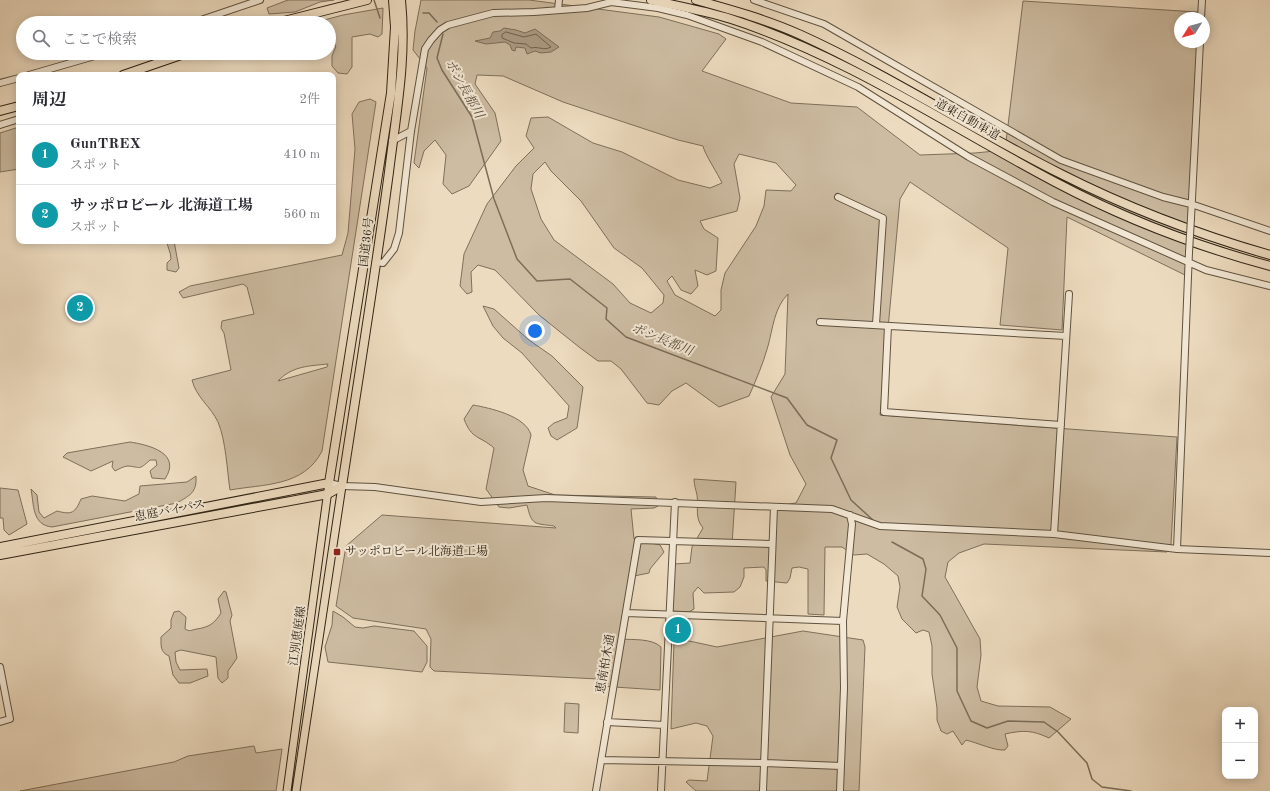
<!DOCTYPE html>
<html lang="ja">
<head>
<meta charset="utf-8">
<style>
	:root { --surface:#fff; --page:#f7f7f7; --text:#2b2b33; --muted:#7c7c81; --line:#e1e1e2; --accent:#0f766e }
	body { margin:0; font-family:"Old Standard TT","Noto Serif JP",serif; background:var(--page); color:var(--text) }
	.controls { position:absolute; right:12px; bottom:12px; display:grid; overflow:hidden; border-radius:8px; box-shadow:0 2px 10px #0003 }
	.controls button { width:36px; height:36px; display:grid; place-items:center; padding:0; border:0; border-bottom:1px solid var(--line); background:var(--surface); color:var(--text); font:20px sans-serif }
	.compass { position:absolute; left:1174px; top:12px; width:36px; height:36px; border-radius:50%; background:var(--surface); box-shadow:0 2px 10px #0003; rotate:233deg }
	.you { position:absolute; left:535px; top:331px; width:14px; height:14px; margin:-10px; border:3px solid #fff; border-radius:50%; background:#1a73e8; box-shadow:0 0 0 6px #1a73e833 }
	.badge { display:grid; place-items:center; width:26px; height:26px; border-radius:50%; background:var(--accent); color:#fff; font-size:13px; font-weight:700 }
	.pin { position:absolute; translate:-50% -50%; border:2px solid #fff; box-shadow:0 1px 4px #0006 }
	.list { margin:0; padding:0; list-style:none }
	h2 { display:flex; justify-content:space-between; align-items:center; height:52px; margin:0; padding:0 16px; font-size:17px }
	h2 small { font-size:13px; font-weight:400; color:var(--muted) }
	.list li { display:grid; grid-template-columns:26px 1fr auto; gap:12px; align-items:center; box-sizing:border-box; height:60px; padding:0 16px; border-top:1px solid var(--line) }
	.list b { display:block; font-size:15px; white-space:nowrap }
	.list p { margin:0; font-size:13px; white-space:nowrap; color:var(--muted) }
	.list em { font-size:13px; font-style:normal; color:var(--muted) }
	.icon { flex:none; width:22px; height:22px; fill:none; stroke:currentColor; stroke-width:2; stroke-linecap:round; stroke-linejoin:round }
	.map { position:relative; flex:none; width:1270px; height:791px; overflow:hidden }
	.search { position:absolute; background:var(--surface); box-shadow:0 2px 10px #0003; left:16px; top:16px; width:320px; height:44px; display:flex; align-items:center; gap:10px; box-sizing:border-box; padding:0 14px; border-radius:22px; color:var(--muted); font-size:15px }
	.panel { position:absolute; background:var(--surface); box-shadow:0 2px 10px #0003; left:16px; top:72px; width:320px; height:172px; border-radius:8px }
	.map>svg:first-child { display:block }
	.green { fill:#cdbca2; stroke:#7e705b; fill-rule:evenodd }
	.water { fill:#ad9d85; stroke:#7b6d58 }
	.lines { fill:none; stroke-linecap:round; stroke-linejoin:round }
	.shore { stroke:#6e604c; stroke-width:1 }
	.stream { stroke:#7b6d58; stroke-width:1.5 }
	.minor-casing { stroke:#5f523f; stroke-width:8 }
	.major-casing { stroke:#302414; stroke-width:9 }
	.highway-casing { stroke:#302414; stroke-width:10 }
	.minor { stroke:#f3e8d5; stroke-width:6 }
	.major { stroke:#eddbbf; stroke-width:7 }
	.highway { stroke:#eddbbf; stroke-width:8 }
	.minor-bridge-casing { stroke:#5f523f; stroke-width:8; stroke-linecap:butt }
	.minor-bridge { stroke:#f3e8d5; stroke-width:6 }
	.poi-dot { fill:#8f2418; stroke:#f3e8d5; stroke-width:1.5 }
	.labels { text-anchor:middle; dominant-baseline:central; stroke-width:4; stroke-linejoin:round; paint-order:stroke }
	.street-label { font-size:12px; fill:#302414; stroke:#f3e8d5 }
	.poi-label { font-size:12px; fill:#302414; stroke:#f3e8d5; text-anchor:start }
	.water-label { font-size:13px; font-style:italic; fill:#5c4e3c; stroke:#f3e8d5 }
</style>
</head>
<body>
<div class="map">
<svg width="1270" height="791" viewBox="0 0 1270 791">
	<rect width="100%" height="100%" fill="#eddbbf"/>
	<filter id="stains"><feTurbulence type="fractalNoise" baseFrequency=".005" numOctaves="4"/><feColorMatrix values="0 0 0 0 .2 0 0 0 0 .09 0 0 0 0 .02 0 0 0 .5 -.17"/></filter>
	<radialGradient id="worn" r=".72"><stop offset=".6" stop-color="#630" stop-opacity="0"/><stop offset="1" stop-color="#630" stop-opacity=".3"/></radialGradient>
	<!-- green -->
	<path class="green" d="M288 0H334L320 2 295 12 269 14 267 8Z
		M421 0H529L659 17 719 34 726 39 702 71 791 103 857 107 920 155 975 153 1005 150 1023 1 1197 12 1200 18H1180V42H1200L1185 275 1067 217 1062 330 1000 325 1008 248 910 182 900 199 880 415 1177 437 1171 544 1167 552 984 544 959 553 948 562 945 577 980 639 981 655 977 687 981 701 998 706 1050 707 1071 719 1049 738C1032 730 1023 730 1005 734L1008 746 1005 750C995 751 978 743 966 740L962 745 953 731 947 734 941 731 937 720V708L932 674V646L929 632 923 630 916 633 902 619 897 607 900 587 898 576 884 564 867 554 854 555 842 547H825L824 615 808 614V569L799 567 792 568 790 578 787 583 766 581V570L764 567 744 568V577L740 587 734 592 704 593 698 587 693 593 694 609 689 612 672 611 674 564 690 563 692 547 703 528C694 517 699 508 697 495 696 490 694 485 694 479L736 482 732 545 774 546 776 510 782 505 796 503 806 484 790 455 771 397 785 374 788 294C774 308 773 328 768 346 763 364 756 380 749 396L719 407 686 383 672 391 659 405 647 403 621 369 611 361H598L579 347 539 315 495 270 478 265 471 272 472 292 467 294 460 286 464 254 487 204 516 166 534 148 526 136 531 118 548 117 593 143 622 152 678 180 710 188 722 183C718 174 704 153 703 146L678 140 563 102 503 76 477 75 475 84 495 113 501 141 469 186 452 194 443 184 446 155 435 140 424 151 419 168 414 163 427 68 413 50 415 31ZM739 154 776 163 796 185 791 191 766 190 764 206 756 226 725 273 721 290V310L715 316 675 295 667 281 672 276 681 290 691 294 698 286 695 270 707 275 716 271 718 238 704 229 700 221 737 211 740 198 734 164ZM545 162 551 171 581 201 614 248 642 268 664 295 663 303 651 313 630 303 613 284 554 240 541 219 531 189 533 174Z
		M383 8 382 34 378 37 370 34 352 37V67L347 74 338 73 332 66V56L336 46 329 42V23H313L343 15Z
		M370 99 376 102 322 451C304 487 263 484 230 490 227 470 226 441 218 422 211 407 196 397 192 380L231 370 224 333 221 328 222 321 254 314 247 287 243 284 183 298 179 292 190 286 342 255 348 233 355 149 352 114 359 102ZM328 364 327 367 278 381C292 366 309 366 328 364Z
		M19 127V169L0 172V133Z
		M167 241H174L179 268 176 272 167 270V263L171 259C171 252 167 247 167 241Z
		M483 306 494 309 529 340 552 356 583 387 577 428 557 440 551 436 548 428 554 423 567 418 569 406 522 353 503 338 493 326Z
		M473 405C490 408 526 416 531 435L523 470 528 486 555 495 656 497 658 506 654 508 631 509 634 539 660 545 664 552 650 569 649 573 629 577 620 639C632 640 652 638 661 647L660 690 599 686V679L434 671 430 667 431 639 426 629 353 618 336 606 346 546 382 515 556 528 554 526C534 523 532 526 527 505L509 508 499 507 486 489 494 448C479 435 472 440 464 419Z
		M130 442C149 445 182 453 165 479L152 478 150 471 157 465 156 460H150C138 471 141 467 128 466 124 466 119 469 115 471L112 467 113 461 91 471 63 457 67 453Z
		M196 476C197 493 190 495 177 503L52 527C32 525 34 505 31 489L37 495 39 512 44 518 57 511C72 515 75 513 81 499L92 496 125 501 139 494 140 486 187 482Z
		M0 488 18 490 27 524 9 535 4 530 3 518H0Z
		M224 591 226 592 232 615 230 621 237 658 228 671V678L222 683 218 678 216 657 181 650 175 652 176 662 180 670 207 669 208 676 190 683H179L173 675 169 656C160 652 161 646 161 637L171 628V620L174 612 179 611 186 617 185 629C190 632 191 630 197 629 209 627 214 624 221 613L218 599Z
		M333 611 343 617 355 627 363 628 374 626 414 631 427 646V662L422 672 328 662 325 647 332 625Z
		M803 631 863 640 865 647 859 791H696L686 782 689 780 707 781 713 736 707 726 696 723 671 729 674 642 680 639 717 647Z
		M565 703 579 704 578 733 564 732Z
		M254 746 256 753 282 749 276 791H20L174 762 188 756Z"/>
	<!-- water -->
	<path class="water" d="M504 28 516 30 525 33 535 29 559 47 551 52 541 53 535 51 527 54 525 48 516 47 515 51 512 50 510 45 505 42 486 44 475 41 490 38 493 32 500 31Z"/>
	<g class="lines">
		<!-- shore -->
		<path class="shore" d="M506 32 524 37 536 34 551 47C544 51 538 46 531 48L526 44 514 43 502 38V35Z"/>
		<!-- stream -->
		<path class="stream" d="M374 0 380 18
			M423 13H429L437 22
			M443 34 437 58 442 70 472 117 494 199 517 259 537 281 570 279 607 308 606 319 626 337 787 398 807 425 837 440 831 458 851 500 874 521
			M892 542 923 559 926 569 922 596 940 615 957 648V691L971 721 987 728 1008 721 1044 722 1058 732 1087 763 1092 779 1102 787 1131 791"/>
		<!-- minor casing -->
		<g class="minor-casing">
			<path id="minor" d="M754 0 824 24 1061 160 1163 197 1191 204 1270 231
				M558 10 559 0
				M1201 18 1202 0
				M192 23 260 0
				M29 75 105 53
				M0 83 19 78
				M0 125 19 119
				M392 141 411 131
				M838 197 883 218 876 324
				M1191 218 1200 42
				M377 262 383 263 394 249 399 233 411 131 425 49 431 40 440 30 448 25 493 13 534 12 587 8 611 2 658 8 687 15 762 42 858 87 969 157 1053 202 1206 270 1270 286
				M820 322 1066 336
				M888 326 884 412 1061 425
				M329 483 342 486 375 487 481 502 546 498 832 509 880 526 1054 534 1177 549 1270 553
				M1054 534 1069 294
				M1177 549 1189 252
				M626 613 843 621
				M0 667 10 719 0 722
				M607 722 664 725
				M601 760 765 763 841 766
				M596 791 638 540 772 544
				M661 791 675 502
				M763 791 774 507
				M840 791 844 688 843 621 852 524 850 515"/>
		</g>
		<!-- major casing -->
		<g class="major-casing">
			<path id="major" d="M287 791 329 483
				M296 791 342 486"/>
		</g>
		<!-- highway casing -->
		<g class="highway-casing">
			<path id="highway" d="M651 0C678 6 705 11 731 19 846 56 949 126 1055 182 1123 218 1196 246 1270 266
				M696 0C732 10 768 20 801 35 891 76 973 130 1061 174 1128 208 1197 234 1270 255
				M276 23 367 0
				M123 75 187 53
				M0 111 19 106
				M0 547 329 483 391 93 395 27 393 0
				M0 555 328 494 342 486C358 381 375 277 389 172 396 114 407 58 401 0"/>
		</g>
		<!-- minor -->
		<use href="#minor" class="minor"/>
		<!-- major -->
		<use href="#major" class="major"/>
		<!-- highway -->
		<use href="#highway" class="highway"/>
		<!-- minor-bridge casing -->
		<g class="minor-bridge-casing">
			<path id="minor-bridge" d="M1189 252 1191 218"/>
		</g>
		<!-- minor-bridge -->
		<use href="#minor-bridge" class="minor-bridge"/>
	</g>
	<!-- markers -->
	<rect class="poi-dot" x="333" y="548" width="8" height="8" rx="2"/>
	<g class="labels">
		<!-- street labels -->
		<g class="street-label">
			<text transform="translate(967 120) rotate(29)">道東自動車道</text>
			<text transform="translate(367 242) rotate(-83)">国道36号</text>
			<text transform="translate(170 511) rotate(-11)">恵庭バイパス</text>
			<text transform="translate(298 636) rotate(-82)">江別恵庭線</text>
			<text transform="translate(606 664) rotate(-80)">恵南柏木通</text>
		</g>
		<!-- poi labels -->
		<g class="poi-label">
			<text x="345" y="552">サッポロビール北海道工場</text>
		</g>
		<!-- water labels -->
		<g class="water-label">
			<text transform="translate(464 89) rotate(61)">ポシ長都川</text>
			<text transform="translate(662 340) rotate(22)">ポシ長都川</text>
		</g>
	</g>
	<rect width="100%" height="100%" filter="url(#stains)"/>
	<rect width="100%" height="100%" fill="url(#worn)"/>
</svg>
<div class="controls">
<button>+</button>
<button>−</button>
</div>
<svg class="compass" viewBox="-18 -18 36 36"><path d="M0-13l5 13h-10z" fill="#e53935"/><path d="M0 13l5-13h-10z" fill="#7c7c81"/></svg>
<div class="you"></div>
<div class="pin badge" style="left:678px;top:630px;background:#0f9aa8">1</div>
<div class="pin badge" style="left:80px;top:308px;background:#0f9aa8">2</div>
<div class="search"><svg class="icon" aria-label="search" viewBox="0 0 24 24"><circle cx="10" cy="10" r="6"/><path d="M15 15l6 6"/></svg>ここで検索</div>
<section class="panel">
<h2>周辺<small>2件</small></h2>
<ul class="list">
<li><span class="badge" style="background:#0f9aa8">1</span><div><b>GunTREX</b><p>スポット</p></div><em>410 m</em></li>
<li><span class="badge" style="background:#0f9aa8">2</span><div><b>サッポロビール 北海道工場</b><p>スポット</p></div><em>560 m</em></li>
</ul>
</section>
</div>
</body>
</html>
